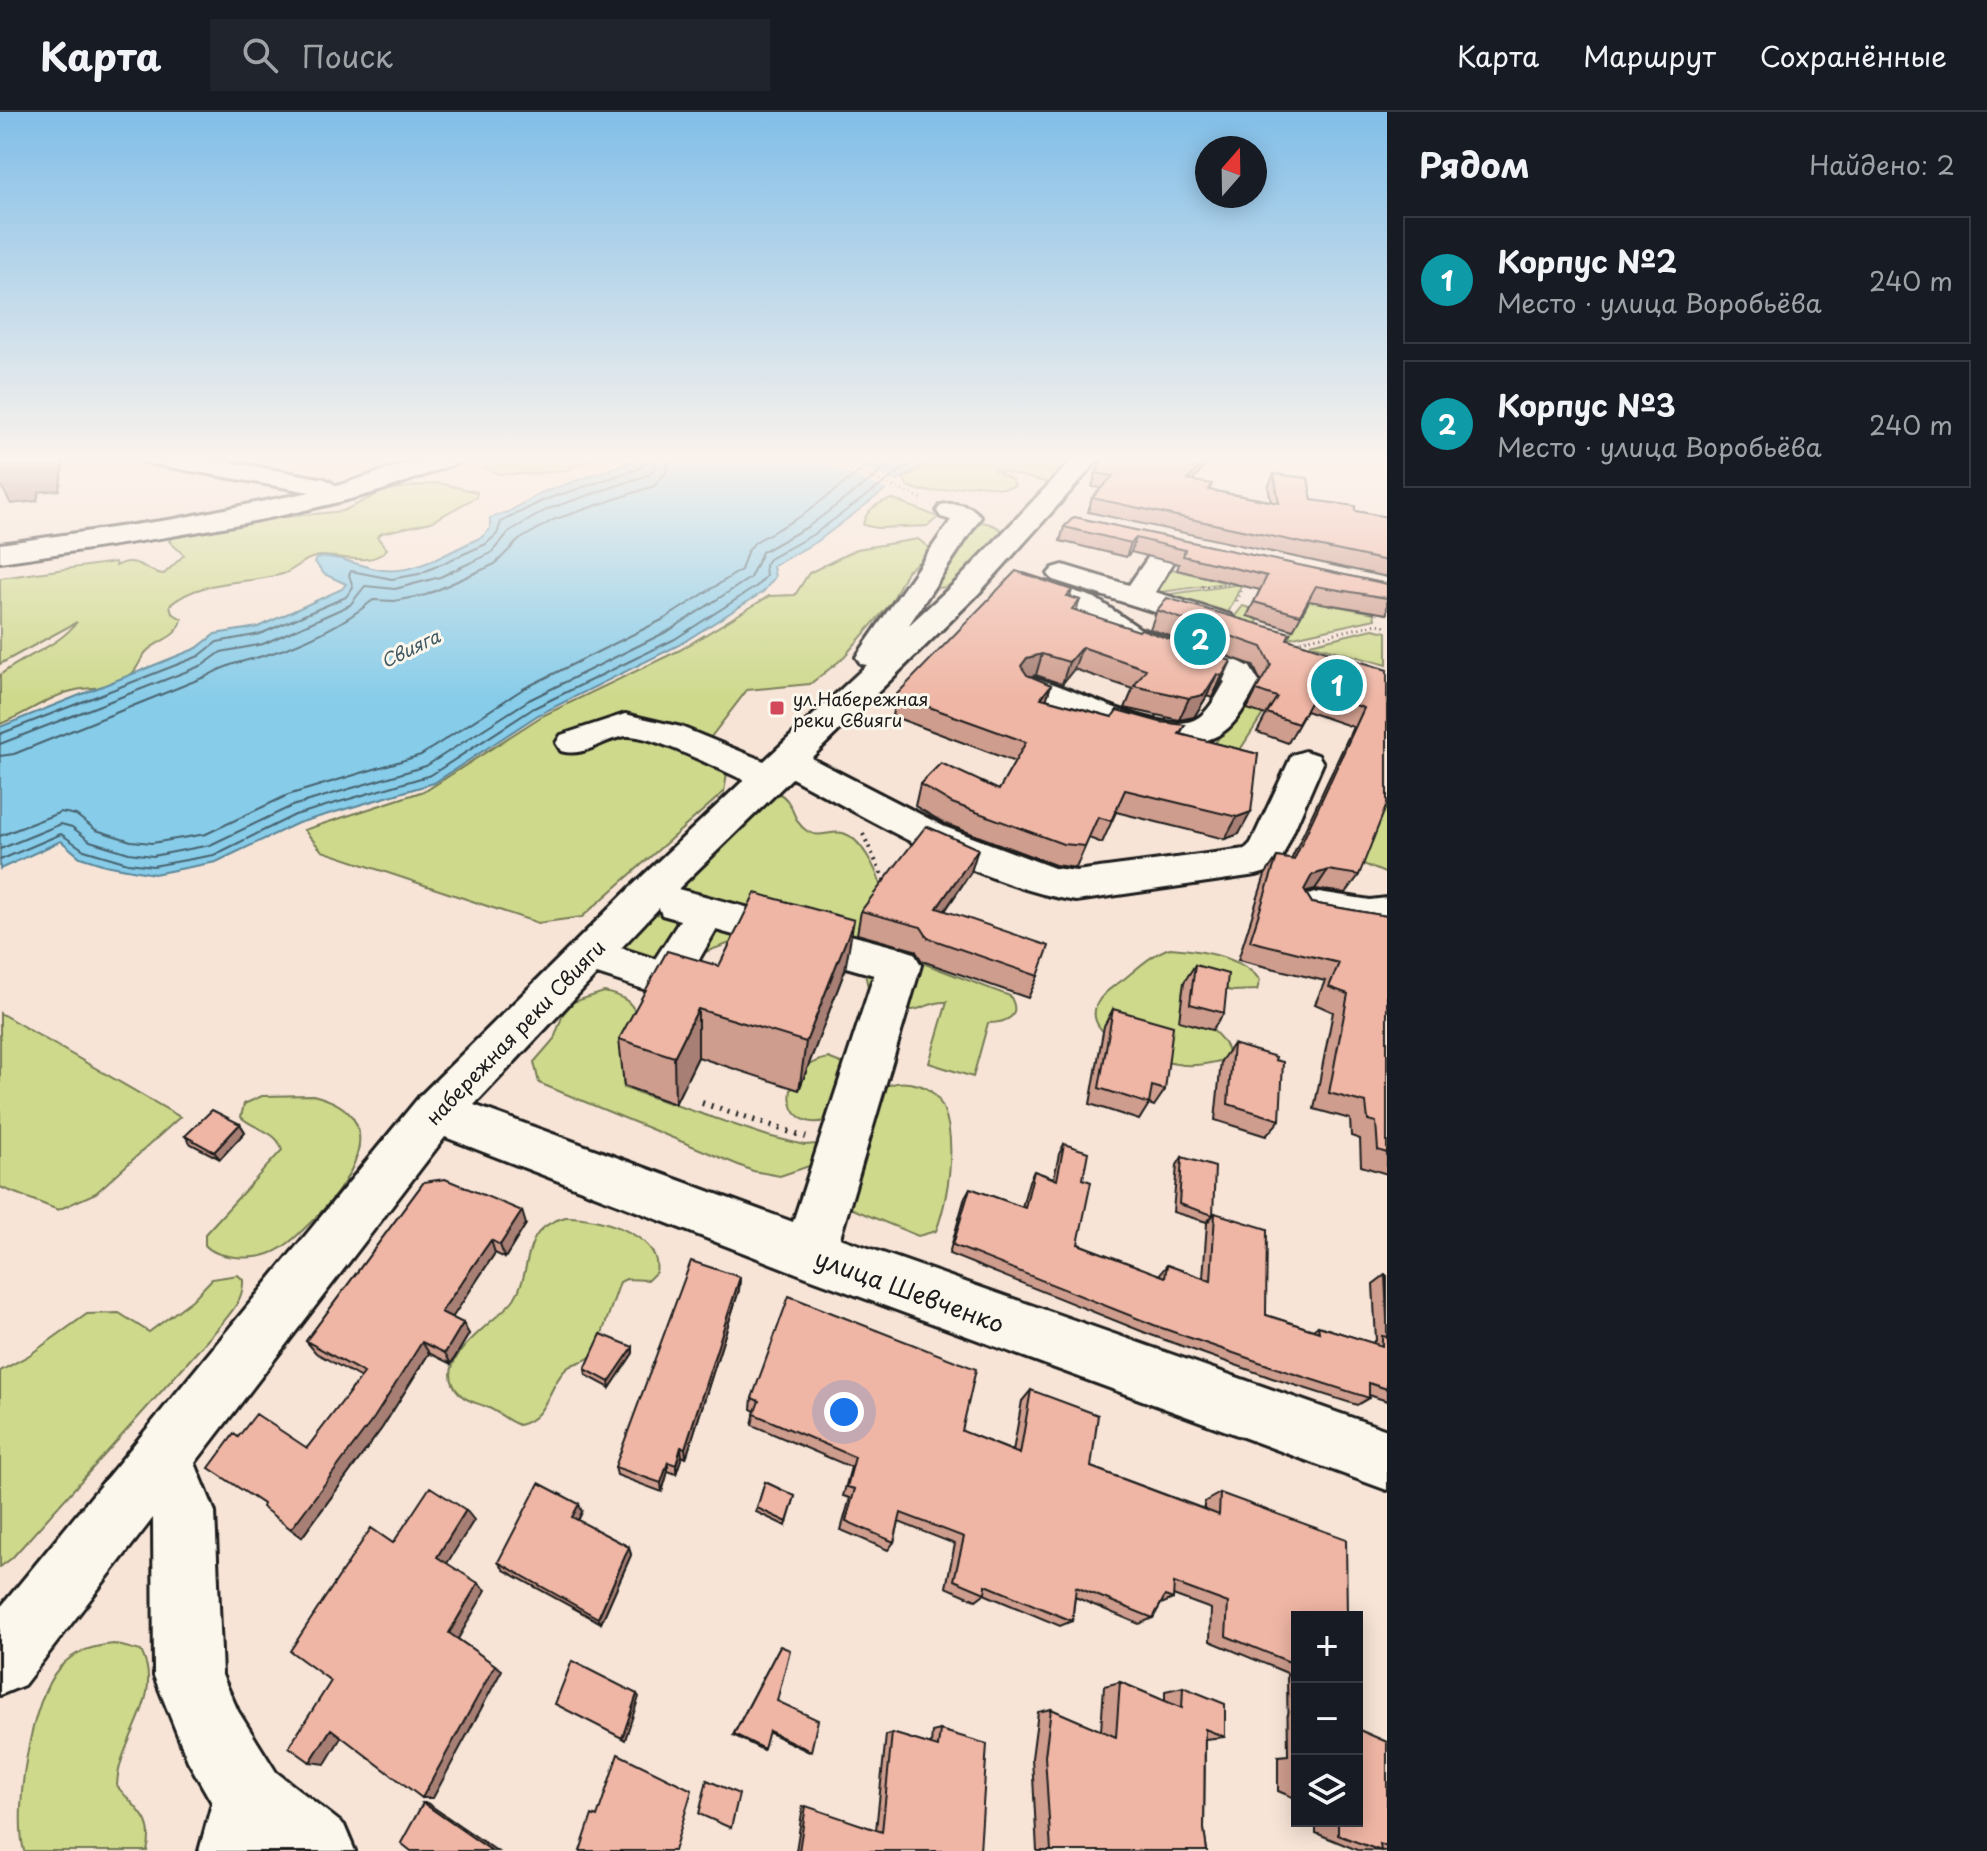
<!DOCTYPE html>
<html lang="ru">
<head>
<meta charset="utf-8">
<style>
	:root { --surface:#171b24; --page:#20242c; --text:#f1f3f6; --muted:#9ea1a6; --line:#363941; --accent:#b45309 }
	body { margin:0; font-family:"Playpen Sans",sans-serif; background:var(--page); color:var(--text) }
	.controls { position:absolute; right:24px; bottom:24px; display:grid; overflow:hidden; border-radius:0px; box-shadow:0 4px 20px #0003 }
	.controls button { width:72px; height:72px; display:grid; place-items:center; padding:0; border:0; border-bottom:2px solid var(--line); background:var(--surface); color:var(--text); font:40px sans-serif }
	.compass { position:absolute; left:1195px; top:24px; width:72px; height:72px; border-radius:50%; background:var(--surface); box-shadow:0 4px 20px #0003; rotate:20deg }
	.you { position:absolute; left:844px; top:1300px; width:28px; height:28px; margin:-20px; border:6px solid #fff; border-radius:50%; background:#1a73e8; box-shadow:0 0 0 12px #1a73e833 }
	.badge { display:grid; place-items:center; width:52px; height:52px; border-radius:50%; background:var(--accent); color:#fff; font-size:26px; font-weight:700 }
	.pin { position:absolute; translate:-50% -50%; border:4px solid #fff; box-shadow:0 2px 8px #0006 }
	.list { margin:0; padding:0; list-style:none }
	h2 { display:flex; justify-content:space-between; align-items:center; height:104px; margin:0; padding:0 32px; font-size:34px }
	h2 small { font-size:26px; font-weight:400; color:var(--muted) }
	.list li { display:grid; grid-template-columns:52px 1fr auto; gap:24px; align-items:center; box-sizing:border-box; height:128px; margin:0 16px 16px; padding:0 16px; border:2px solid var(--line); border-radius:0px }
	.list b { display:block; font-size:30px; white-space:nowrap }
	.list p { margin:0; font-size:26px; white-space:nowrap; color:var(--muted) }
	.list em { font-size:26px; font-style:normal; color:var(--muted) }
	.icon { flex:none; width:44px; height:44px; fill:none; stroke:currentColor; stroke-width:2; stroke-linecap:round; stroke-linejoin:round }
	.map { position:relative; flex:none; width:1387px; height:1739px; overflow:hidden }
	header { display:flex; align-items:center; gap:48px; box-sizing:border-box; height:112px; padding:0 40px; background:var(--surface); border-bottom:2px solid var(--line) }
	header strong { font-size:38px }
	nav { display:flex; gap:44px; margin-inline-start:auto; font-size:28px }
	.search { width:560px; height:72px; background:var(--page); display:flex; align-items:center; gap:20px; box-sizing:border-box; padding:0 28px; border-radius:0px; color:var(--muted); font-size:30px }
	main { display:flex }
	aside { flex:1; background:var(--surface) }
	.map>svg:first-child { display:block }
	.green { fill:#ced98c; stroke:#757a54; stroke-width:2 }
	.water { fill:#87cce9; stroke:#5c8697; stroke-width:2 }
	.pier { fill:#f7e4d7 }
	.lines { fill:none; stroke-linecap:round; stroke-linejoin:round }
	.shore { stroke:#47626e; stroke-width:2 }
	.minor-casing { stroke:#1c1c1c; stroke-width:6 }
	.path-far2 { stroke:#1c1c1c; stroke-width:3; stroke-dasharray:1 4; stroke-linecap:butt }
	.path-far1 { stroke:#1c1c1c; stroke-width:4; stroke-dasharray:2 5; stroke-linecap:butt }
	.path { stroke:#1c1c1c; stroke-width:6; stroke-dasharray:2 7; stroke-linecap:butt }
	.minor { fill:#fbf7ec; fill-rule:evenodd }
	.wall { fill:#ce9d8e; stroke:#1c1c1c; stroke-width:2 }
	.shaded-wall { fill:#a77f74; stroke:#1c1c1c; stroke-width:2 }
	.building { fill:#efb6a5; stroke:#1c1c1c; stroke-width:2 }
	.poi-dot { fill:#d1495b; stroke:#fbf7ec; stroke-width:3 }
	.labels { text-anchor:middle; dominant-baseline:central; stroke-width:6; stroke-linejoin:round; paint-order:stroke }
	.far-water-label { font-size:18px; font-style:italic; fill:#415a64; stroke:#fbf7ec }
	.far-poi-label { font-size:18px; fill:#1c1c1c; stroke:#fbf7ec; text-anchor:start }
	.street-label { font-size:20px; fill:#1c1c1c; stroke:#fbf7ec }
	.near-street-label { font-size:24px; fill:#1c1c1c; stroke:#fbf7ec }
</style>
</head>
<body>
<header>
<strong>Карта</strong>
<div class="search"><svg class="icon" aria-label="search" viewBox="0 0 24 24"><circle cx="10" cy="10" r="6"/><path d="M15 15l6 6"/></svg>Поиск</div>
<nav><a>Карта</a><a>Маршрут</a><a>Сохранённые</a></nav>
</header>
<main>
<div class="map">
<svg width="1387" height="1739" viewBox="0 0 1387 1739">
	<rect width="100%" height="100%" fill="#f7e4d7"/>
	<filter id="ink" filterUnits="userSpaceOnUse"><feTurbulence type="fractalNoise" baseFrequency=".0125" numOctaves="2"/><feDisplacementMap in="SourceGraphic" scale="16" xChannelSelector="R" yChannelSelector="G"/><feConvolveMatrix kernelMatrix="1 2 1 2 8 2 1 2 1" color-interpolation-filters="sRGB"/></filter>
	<g filter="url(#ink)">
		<!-- green -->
		<path class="green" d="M485 344H598L568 358 530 362H499L483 356 481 352Z
			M929 344H1072L1049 371 993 357 1012 368 1015 374C1000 379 992 373 977 373 948 373 937 387 907 374L904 366 920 357Z
			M439 371 477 380 476 385 431 410 382 421 377 425 387 437C373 455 342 444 322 444 306 444 297 457 283 462 245 473 203 466 170 493L172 501 182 507C178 527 158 527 146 540 139 548 138 559 128 565 106 580 91 573 68 580 45 587 24 603 0 612V563C25 543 58 535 77 510L0 552V466L115 450 116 454C138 442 145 461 164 462L184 443 169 429 177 423 257 408 343 399 386 378Z
			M893 387 938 405 928 414 877 416 863 413C866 397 878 390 893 387Z
			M967 409C982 409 997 411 1006 423L953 475 933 476Z
			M918 427 933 439 907 459 891 491 842 547 810 572 747 578 711 625 730 643 724 680 582 805 538 811 322 739 304 718 427 678 542 604 680 538 769 484 795 483 809 461 857 437Z
			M1227 453 1234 470 1154 481 1164 455 1220 469Z
			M1242 472 1225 507 1157 484Z
			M1317 474 1329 477 1330 493 1374 501 1375 507 1289 526 1231 509 1243 494 1262 500 1255 514 1289 524Z
			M1373 517 1387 520V553L1310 532Z
			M1251 580 1272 588 1227 658 1201 651Z
			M1387 680V762L1361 751Z
			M778 681C795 689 791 709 807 719 819 727 830 718 843 721 861 726 877 758 881 775 885 787 875 810 873 823L912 847 1010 884C1022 904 1007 911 988 911L973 965 929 951 947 890C937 889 930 893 921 896 900 903 887 893 870 883L865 862 858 856 744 826 697 843 661 850 620 838 621 816 762 683Z
			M1170 836C1198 838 1242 844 1260 868L1257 878 1232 879 1210 873 1184 875C1173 900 1224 915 1228 941L1226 947C1212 952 1192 955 1177 952 1153 949 1081 925 1097 892 1102 881 1114 874 1124 867 1139 855 1152 842 1170 836Z
			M604 880C667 892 615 939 624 976L768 1024 804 1033 833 1031C849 1013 867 982 889 973 899 969 909 970 919 973 966 988 950 1084 936 1119L918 1124 838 1091 815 1052 780 1064 753 1059 539 971 534 950 554 927 563 902 573 890Z
			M0 901 180 1005 96 1081 58 1098 0 1075Z
			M828 946 846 953 837 1004C784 1032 770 957 828 946Z
			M313 983C397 1004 349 1075 308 1113 297 1124 284 1137 269 1142 252 1148 217 1147 205 1133V1122L282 1038C277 1018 254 1018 241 1005L244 992 262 984Z
			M566 1105C595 1104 663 1122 656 1160L648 1168 626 1167 620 1170 596 1239C586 1253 573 1248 564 1259 547 1278 547 1306 519 1313 507 1309 499 1300 487 1295 478 1291 467 1290 460 1282 426 1248 498 1210 514 1187 535 1155 517 1118 566 1105Z
			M238 1163 243 1168C244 1187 232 1199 220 1214L12 1446 0 1455V1259L28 1244 87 1202 119 1201 149 1220 192 1188 212 1167Z
			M114 1532 141 1539C166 1586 118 1627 117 1674 135 1697 156 1706 147 1739H24C13 1698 31 1587 59 1556 74 1539 93 1534 114 1532Z"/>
		<!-- water -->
		<path class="water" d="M647 344H937L897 369 818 429 773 454 775 465 763 480 679 533 538 603 434 671 298 711 216 750 154 762 105 753 80 745 61 729 0 757V615L197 536 215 522 258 515 342 477 346 472 324 462 315 450 317 446C340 442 361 456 383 458 418 462 451 438 482 425L490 417V406L508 400 541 381Z"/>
		<!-- pier -->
		<path class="pier" d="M806 344H834L900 371 890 379Z"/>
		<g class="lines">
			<!-- shore -->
			<path class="shore" d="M0 622 199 544 217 530 260 522 346 485 353 475 349 463 351 459 392 467 419 462 486 432 497 422 501 410 544 388 641 356 647 344
				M0 632 203 553 221 540 263 532 350 493 365 474 395 477 440 465 491 441 510 419 548 397 648 363 656 355 657 344
				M0 644 14 642 207 564C227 552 245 549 266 543 303 532 344 512 373 488L394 489 426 483 495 452 519 428 553 408 654 374 666 360 669 344
				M0 724 61 700 76 703 96 718 131 729 152 731 206 722 288 683 421 643 523 577 664 507 741 458 747 440 755 430 803 403 880 344
				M0 737 61 712 72 715 90 729 129 741 153 744 210 733 292 694 426 654 529 588 670 518 750 466 762 440 809 414 902 344
				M0 748 61 722 84 738 128 751 153 754 214 743 295 703 431 663 534 596 675 527 757 474 766 464 765 453 769 447 814 422 921 344"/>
			<!-- minor casing -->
			<g class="minor-casing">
				<path id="minor" d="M140 344H197L325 367 337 374 428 344H465L462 349C431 360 401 373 369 382 249 415 124 432 0 450V432L175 407 310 380 152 352 143 349Z
					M1076 344H1102L979 481 811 646 945 715 1054 756 1076 759 1245 737 1251 731 1292 643 1305 639 1318 643 1323 651 1281 748 1270 759 1256 763 1076 789C981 774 876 711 792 666L678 777 899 836 914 841 921 853 840 1126 1387 1318V1378L809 1166 445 1025 195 1351 215 1400 222 1563 238 1599 276 1660 344 1713 355 1739H199L212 1691 188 1649 154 1564 153 1406 24 1573 0 1583V1496L419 985 632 774 744 668C718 657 653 623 627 624 603 626 587 646 561 639L556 631 561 623 625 602 681 615 764 649 867 553 861 552 856 545 951 408 941 405 937 399 941 393C954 390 973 393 981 405L908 514 957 469ZM659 796 662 803 680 808 655 847 621 836ZM716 818 874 863 793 1110 474 993 597 862 665 884 681 879Z
					M1166 431 1176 434 1180 440 1155 480 1231 503 1236 510 1231 517 1220 519 1209 517 1053 468 1048 462 1053 456 1063 453 1129 473 1156 434Z
					M1024 463 1095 486 1139 516 1240 550 1250 555 1259 570C1249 587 1239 609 1223 620 1175 655 1072 602 1023 583L1018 576 1023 569 1035 566C1072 575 1160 623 1194 608 1209 601 1217 583 1225 570L1216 564 1117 530 1073 498 1013 478 1009 472 1013 466Z
					M1319 780 1370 788 1387 786V816L1376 819 1304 806 1298 795 1304 784Z"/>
			</g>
			<!-- path-far2 -->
			<path class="path-far2" d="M113 344 127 347
				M819 344 925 388
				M1202 475 1235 471
				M1237 489 1245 469
				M1291 531 1377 512 1387 514"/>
			<!-- path-far1 -->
			<path class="path-far1" d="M863 722 886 772"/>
			<!-- path -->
			<path class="path" d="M702 991 806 1025"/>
			<!-- minor -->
			<use href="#minor" class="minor"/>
		</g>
		<!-- wall -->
		<path class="wall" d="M1096 361 1193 369 1209 378 1271 389 1268 375 1274 362 1312 388 1355 399 1387 405V465L1088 400 1092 386 1101 376 1092 375Z
			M1074 405 1387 472V502L1309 489 1293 518 1247 504 1260 478 1177 458 1179 452 1131 440 1126 445 1060 429 1064 415Z
			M1072 478 1070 485 1080 488 1076 499 1231 549 1212 586 1207 584 1194 605 1179 608 1125 596 1133 577 1074 557 1062 572 1036 563 1030 565 1051 573 1046 587 1112 605 1185 613 1180 622 1258 642 1239 722 1225 727 1116 700 1102 731 1089 726 1076 756 1055 753 946 712 915 694 920 672 999 678 1015 650 892 604 896 583Z
			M1157 498 1287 527 1387 558 1359 763 1346 781 1315 777 1305 780 1312 791 1387 804V1062L1361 1054 1360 1027 1351 1024 1350 1007 1314 997 1333 900 1315 892 1325 869 1238 848 1265 763 1277 745 1291 748 1353 615 1306 599 1288 631 1257 620 1266 603 1247 597 1261 570 1253 553 1150 517Z
			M971 760 945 799 1038 864 1028 886 922 849 915 838 857 822 861 799Z
			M1195 853 1224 901 1212 918 1179 909 1184 870Z
			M719 854 845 858 799 978 698 945 675 992 624 974 619 927Z
			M1113 897 1165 978 1154 994 1149 992 1139 1008 1090 992 1104 914Z
			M1233 932 1280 1008 1266 1024 1215 1008 1221 949Z
			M240 1012 245 1020 220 1047 191 1032 185 1024Z
			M1064 1032 1083 1067 1078 1132 1159 1163 1167 1153 1203 1166 1207 1111 1215 1101 1266 1203 1313 1218 1318 1214 1372 1231 1376 1228 1373 1172 1385 1163 1387 1164V1289L1369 1283V1286L1357 1293 1272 1266 1151 1223 949 1142 965 1085 970 1076 1022 1095 1029 1069 1034 1059 1054 1066 1059 1042Z
			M1182 1045 1213 1103 1207 1110 1173 1100 1177 1053Z
			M424 1070 526 1112 505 1146 495 1141 452 1205 469 1222 451 1252 429 1241 382 1316 302 1425 291 1417 263 1392 238 1325 307 1336 361 1266 316 1241 306 1229Z
			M740 1165 739 1178 686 1346 682 1344 676 1362 668 1359 662 1380 617 1363 615 1355Z
			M633 1235V1241L610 1276 586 1263 585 1257Z
			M1031 1278 1091 1355 1204 1397V1390L1220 1381 1297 1505V1687L1278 1679V1644L1288 1643 1287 1561 1210 1529 1211 1497 1173 1483V1487L1161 1492 1153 1506 1139 1512 1075 1485 1072 1509 1060 1514 984 1482 976 1488 946 1475 955 1432 899 1410 894 1430 888 1438 841 1418 850 1386 843 1384 851 1355 752 1313 755 1299 751 1297 752 1286 962 1319 1013 1339 1022 1289Z
			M765 1370 795 1384 786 1414 756 1400Z
			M582 1400 578 1409 629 1435 631 1443 601 1511 504 1458 498 1450Z
			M780 1534 777 1589 811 1639 809 1640 768 1620 763 1638 733 1623Z
			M1120 1570 1165 1589V1579L1183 1575 1225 1625 1205 1627 1204 1717 1207 1739H1037L1032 1646 1038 1600 1051 1597 1101 1619 1104 1574Z
			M940 1618 980 1739H796L803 1694 876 1718 886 1623 892 1621 931 1633 932 1620Z
			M1387 1630V1739L1357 1738 1316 1721V1709H1357Z"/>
		<!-- shaded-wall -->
		<path class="shaded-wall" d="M0 344H65L59 378 39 380 37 389 11 392 0 372Z
			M1207 344H1212L1183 382 1188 368Z
			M1136 426 1131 440 1126 445 1131 431Z
			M1082 535 1074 557 1062 572 1069 550Z
			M1042 542 1036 563 1021 567V554L1027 546Z
			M1231 549 1221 571 1212 586 1222 564Z
			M1217 562 1207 584 1194 605 1179 608 1189 586Z
			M1051 573 1044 595 1041 586Z
			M1251 700 1239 722 1225 727 1237 705Z
			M978 737 971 760 931 819 937 796Z
			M1328 758 1315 777 1299 781 1312 763Z
			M854 808 845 858 799 978 806 930Z
			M698 897V945L675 992 674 945Z
			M240 1012 245 1020 220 1047 214 1040Z
			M522 1099 526 1112 505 1146 500 1133Z
			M491 1128 495 1141 448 1212 441 1200Z
			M740 1165 739 1178 686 1346 685 1336Z
			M463 1211 469 1222 451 1252 445 1241Z
			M422 1230 429 1241 382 1316 302 1425 291 1417Z
			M633 1235V1241L610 1276 609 1270Z
			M681 1335 682 1344 676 1362V1353Z
			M668 1350V1359L662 1380 661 1371Z
			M579 1392 582 1400 575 1414 572 1405Z
			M466 1398 474 1408 446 1453 437 1445Z
			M629 1435 631 1443 601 1511 598 1506Z
			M478 1471 486 1478 458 1527 502 1558 433 1686H422L449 1521Z
			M637 1582 639 1585 625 1628 622 1626Z
			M331 1617 345 1619 325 1652 310 1650Z
			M423 1691H427L497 1739H492Z"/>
		<!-- building -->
		<path class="building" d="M1104 344H1207L1188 368 1212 372 1209 378 1279 391 1274 362 1308 366 1312 388 1355 394V399L1387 405V449L1092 386 1113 364 1096 361Z
			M1074 405 1387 472V486L1316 474 1300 503 1254 490 1267 464 1183 444 1185 438 1136 426 1131 431 1064 415Z
			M1016 459 1072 478 1067 484 1080 488 1072 497 1139 519 1141 517 1231 549 1222 564 1217 562 1204 583 1189 586 1134 574 1146 557 1082 535 1069 550 1042 542 1027 546 1021 554 1027 563 1051 573 1041 586 1112 605 1117 598 1160 610 1185 613 1179 622 1258 642 1251 700 1237 705 1125 678 1111 709 1098 705 1085 734 1063 732 952 691 920 672 941 651 999 678 1026 630 896 583Z
			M1167 486 1290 521 1287 527 1387 558V692L1359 763 1328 758 1312 763 1304 778 1312 791 1387 804V1041L1378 1038 1376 1010 1368 1008 1366 991 1329 981 1348 882 1329 875 1339 851 1250 829 1277 745 1294 748 1364 596 1316 580 1298 612 1267 601 1277 585 1256 578 1271 553 1262 535 1157 498Z
			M926 714 978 737 937 796 1049 834 1038 864 928 826 921 815 861 799Z
			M755 781 854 808 806 930 698 897 674 945 619 927 667 839 719 854Z
			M1195 853 1228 862 1224 901 1190 892Z
			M1113 897 1173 914 1165 978 1152 974 1149 992 1099 976Z
			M1233 932 1276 945 1275 948 1283 950 1280 1008 1228 992Z
			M212 998 240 1012 214 1040 185 1024Z
			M1064 1032 1088 1040 1083 1067 1091 1070 1078 1132 1165 1165 1167 1153 1211 1169 1215 1101 1267 1117 1266 1203 1319 1220 1318 1214 1382 1234V1224L1387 1225V1277L1369 1271V1286L1282 1258 1159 1215 953 1133 970 1076 1025 1096 1034 1059 1057 1068Z
			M1182 1045 1215 1055 1213 1103 1179 1092Z
			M445 1067 522 1099 500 1133 491 1128 441 1200 463 1211 445 1241 422 1230 374 1306 291 1417 262 1395 263 1392 209 1356 234 1322 238 1325 256 1302 307 1336 364 1261 306 1229 424 1070Z
			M691 1149 740 1165 685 1336 681 1335 676 1353 668 1350 661 1371 615 1355Z
			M1385 1163 1387 1164V1207Z
			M789 1184 976 1257 962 1319 1020 1342 1031 1278 1098 1303 1091 1355 1219 1403 1220 1381 1346 1427 1347 1505H1297V1553L1226 1524 1228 1491 1174 1471 1173 1487 1165 1484 1153 1506 1076 1475 1072 1509 986 1473 985 1481 954 1468 964 1425 901 1401 894 1430 846 1409 855 1377 847 1375 855 1345 754 1302 759 1289 752 1286Z
			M601 1222 633 1235 609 1270 585 1257Z
			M765 1370 795 1384 787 1410 757 1396Z
			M539 1371 579 1392 572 1405 629 1435 598 1506 498 1450Z
			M430 1375 466 1398 437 1445 478 1471 449 1521 495 1553 422 1686 331 1617 310 1650 289 1635 331 1569 290 1539 371 1416 393 1431Z
			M780 1534 790 1538 777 1589 818 1608 811 1639 769 1619 764 1637 734 1622Z
			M572 1549 637 1582 622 1626 555 1592Z
			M1120 1570 1182 1596 1183 1575 1225 1592V1625L1205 1617 1204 1717 1207 1739H1051L1045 1644 1051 1597 1116 1625Z
			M1357 1617 1387 1630V1735L1380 1732 1381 1739 1338 1723V1709H1357Z
			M940 1618 987 1632 980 1739H799L806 1694 882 1720 892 1621 938 1635Z
			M618 1642 692 1678 674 1739H580L592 1703 597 1705Z
			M707 1668 739 1682 731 1716 699 1702Z
			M423 1691 492 1739H411L401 1731Z"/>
	</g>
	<!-- sky -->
	<linearGradient id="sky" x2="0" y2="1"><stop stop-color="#81bee8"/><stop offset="0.59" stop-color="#fbf3ed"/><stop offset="1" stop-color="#fbf3ed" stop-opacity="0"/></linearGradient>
	<rect width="1387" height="588" fill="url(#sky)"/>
	<!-- markers -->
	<rect class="poi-dot" x="769" y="588" width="16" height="16" rx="4"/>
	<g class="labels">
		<!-- far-water labels -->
		<g class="far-water-label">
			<text transform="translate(410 536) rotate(-26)">Свияга</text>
		</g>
		<!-- far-poi labels -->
		<g class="far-poi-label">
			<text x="793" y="586">ул.Набережная<tspan x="793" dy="21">реки Свияги</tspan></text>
		</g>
		<!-- street labels -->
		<g class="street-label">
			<text transform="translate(515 920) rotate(-46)">набережная реки Свияги</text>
		</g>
		<!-- near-street labels -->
		<g class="near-street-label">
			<text transform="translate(910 1178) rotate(20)">улица Шевченко</text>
		</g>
	</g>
</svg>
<div class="controls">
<button>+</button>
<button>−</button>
<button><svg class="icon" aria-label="layers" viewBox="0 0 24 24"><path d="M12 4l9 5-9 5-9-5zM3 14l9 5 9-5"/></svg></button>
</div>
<svg class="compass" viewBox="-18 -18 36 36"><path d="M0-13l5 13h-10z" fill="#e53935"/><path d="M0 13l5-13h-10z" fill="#9ea1a6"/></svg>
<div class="you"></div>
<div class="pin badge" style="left:1337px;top:573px;background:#0f9aa8">1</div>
<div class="pin badge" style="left:1200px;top:527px;background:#0f9aa8">2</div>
</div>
<aside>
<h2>Рядом<small>Найдено: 2</small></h2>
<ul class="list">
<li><span class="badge" style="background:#0f9aa8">1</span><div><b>Корпус №2</b><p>Место · улица Воробьёва</p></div><em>240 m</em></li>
<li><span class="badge" style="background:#0f9aa8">2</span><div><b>Корпус №3</b><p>Место · улица Воробьёва</p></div><em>240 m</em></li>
</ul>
</aside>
</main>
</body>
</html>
